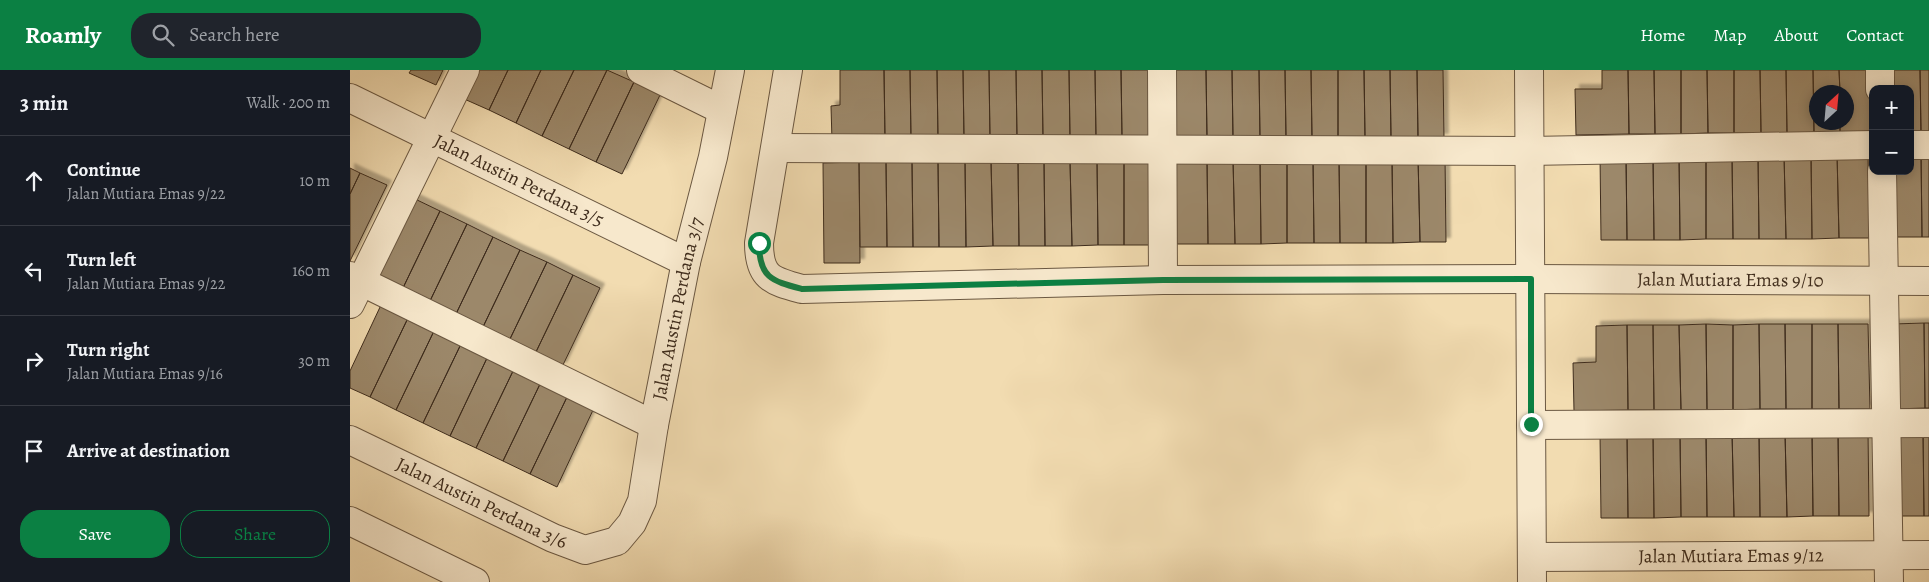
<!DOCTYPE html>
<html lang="en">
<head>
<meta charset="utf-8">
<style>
	:root { --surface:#171b24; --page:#20242c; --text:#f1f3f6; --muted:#9ea1a6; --line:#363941; --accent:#0b8043 }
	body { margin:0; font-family:Alegreya,serif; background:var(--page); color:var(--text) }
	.controls { position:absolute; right:15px; top:15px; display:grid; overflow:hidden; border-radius:10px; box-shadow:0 2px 12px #0003 }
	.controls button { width:45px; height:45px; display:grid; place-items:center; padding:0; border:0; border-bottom:1px solid var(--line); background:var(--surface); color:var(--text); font:25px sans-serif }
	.compass { position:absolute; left:1459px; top:15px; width:45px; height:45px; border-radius:50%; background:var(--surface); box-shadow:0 2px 12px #0003; rotate:26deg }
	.stop { position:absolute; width:15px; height:15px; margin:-11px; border:4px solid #0b8043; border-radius:50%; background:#fff }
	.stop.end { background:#0b8043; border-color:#fff; box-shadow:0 1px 5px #0008 }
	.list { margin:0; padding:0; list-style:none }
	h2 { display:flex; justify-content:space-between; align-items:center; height:65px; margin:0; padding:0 20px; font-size:21px }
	h2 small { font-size:16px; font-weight:400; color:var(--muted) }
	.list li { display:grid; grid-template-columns:32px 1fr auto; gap:15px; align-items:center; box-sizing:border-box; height:90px; padding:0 20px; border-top:1px solid var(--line) }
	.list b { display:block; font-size:19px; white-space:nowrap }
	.list p { margin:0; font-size:16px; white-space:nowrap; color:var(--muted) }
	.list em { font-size:16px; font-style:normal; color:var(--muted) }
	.actions { display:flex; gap:10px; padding:15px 20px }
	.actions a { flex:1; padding:11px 0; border:1px solid var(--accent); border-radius:20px; text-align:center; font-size:18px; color:var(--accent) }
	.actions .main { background:var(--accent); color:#fff }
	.icon { flex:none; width:28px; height:28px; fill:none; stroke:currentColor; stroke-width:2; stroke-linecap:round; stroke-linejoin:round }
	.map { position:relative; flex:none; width:1579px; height:512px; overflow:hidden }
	header { display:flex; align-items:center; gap:30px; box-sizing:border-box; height:70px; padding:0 25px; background:var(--accent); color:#fff }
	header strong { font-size:24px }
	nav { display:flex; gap:28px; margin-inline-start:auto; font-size:18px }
	.search { width:350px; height:45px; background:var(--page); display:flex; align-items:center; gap:12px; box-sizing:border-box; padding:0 18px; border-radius:20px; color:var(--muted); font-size:19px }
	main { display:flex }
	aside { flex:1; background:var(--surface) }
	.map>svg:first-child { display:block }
	.building { fill:#9c886a; stroke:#3e2c1d; filter:url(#shadow) }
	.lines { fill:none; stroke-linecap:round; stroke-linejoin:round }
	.minor-casing { stroke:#6b5842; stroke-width:30 }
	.minor { stroke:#f7e8cc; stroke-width:28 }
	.route { stroke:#0b8043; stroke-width:6 }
	.labels { text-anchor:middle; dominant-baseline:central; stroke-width:4; stroke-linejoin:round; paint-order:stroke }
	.street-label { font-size:19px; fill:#3e2c1d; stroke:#f7e8cc }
</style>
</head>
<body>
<header>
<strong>Roamly</strong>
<div class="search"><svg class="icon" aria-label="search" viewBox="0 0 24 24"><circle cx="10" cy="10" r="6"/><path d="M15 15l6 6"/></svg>Search here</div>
<nav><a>Home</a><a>Map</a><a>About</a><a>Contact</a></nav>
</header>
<main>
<aside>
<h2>3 min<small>Walk · 200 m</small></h2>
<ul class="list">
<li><svg class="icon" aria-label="ahead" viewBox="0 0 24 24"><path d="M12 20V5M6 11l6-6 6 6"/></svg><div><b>Continue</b><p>Jalan Mutiara Emas 9/22</p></div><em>10 m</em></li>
<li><svg class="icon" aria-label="left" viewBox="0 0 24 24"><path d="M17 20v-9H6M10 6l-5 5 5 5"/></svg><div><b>Turn left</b><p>Jalan Mutiara Emas 9/22</p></div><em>160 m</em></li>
<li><svg class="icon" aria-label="right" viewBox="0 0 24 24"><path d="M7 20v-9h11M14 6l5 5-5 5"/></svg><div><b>Turn right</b><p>Jalan Mutiara Emas 9/16</p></div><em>30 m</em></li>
<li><svg class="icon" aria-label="arrive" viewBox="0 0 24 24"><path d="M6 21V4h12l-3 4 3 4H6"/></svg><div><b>Arrive at destination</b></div></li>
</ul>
<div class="actions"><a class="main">Save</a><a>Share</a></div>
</aside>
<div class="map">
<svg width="1579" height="512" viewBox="0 0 1579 512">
	<defs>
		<filter id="shadow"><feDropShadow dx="4.5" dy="-4.5" stdDeviation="1" flood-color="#0004"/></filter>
	</defs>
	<rect width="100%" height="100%" fill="#f2dcb1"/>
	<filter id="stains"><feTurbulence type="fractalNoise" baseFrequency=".004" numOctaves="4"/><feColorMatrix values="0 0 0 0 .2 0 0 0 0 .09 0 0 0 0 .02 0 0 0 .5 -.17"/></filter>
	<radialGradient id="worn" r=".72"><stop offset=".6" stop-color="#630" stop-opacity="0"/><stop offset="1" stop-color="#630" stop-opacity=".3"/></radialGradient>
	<!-- building -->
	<path class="building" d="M61 0H93L86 15 59 3Z
		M126 0H158L139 40 112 28Z
		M158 0H191L166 53 139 40Z
		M191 0H224L192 66 166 53Z
		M224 0H257L219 79 192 66Z
		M257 0 284 12 246 92 219 79Z
		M490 0H534L535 70 482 71 481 36 490 35Z
		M534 0H560L561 70H535Z
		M560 0H587L588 70H561Z
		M587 0H613L614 70H588Z
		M613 0H639L640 69 614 70Z
		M639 0H666L667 69H640Z
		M666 0H692L693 69H667Z
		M692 0H719L720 69H693Z
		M719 0H745L746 69H720Z
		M745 0H771L772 68 746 69Z
		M771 0H802L803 68H772Z
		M825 0H856L857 69 826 70Z
		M856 0H882L883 69H857Z
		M882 0H909L910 69H883Z
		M909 0H935L936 69H910Z
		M935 0H961L962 69H936Z
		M961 0H988V68L962 69Z
		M988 0H1014L1015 68H988Z
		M1014 0H1040L1041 68H1015Z
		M1040 0H1067L1068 68H1041Z
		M1067 0H1093L1094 68H1068Z
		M1252 0H1278L1279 64 1226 65 1225 19H1252Z
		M1278 0H1304L1305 64H1279Z
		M1304 0H1331V64H1305Z
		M1331 0H1357L1358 63 1331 64Z
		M1357 0H1384V63H1358Z
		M1384 0H1410L1411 63H1384Z
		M1410 0H1436L1437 63H1411Z
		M1436 0H1463L1464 63H1437Z
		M1463 0H1489L1490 22H1466V52H1490V62L1464 63Z
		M1489 0H1520V62H1490V52H1496V22H1490Z
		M1539 0H1570L1571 62H1560V19H1539Z
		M1570 0H1579V62H1571Z
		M284 12 310 25 272 104 246 92Z
		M1560 82H1571L1572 167H1541L1540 101H1560Z
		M1571 82H1579V167H1572Z
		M1487 83 1489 168 1462 169 1461 84Z
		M1487 83H1518L1519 168H1489Z
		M1329 84 1330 170H1304L1303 85Z
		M1329 84 1356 85V169L1330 170Z
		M1382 84 1383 169H1356V85Z
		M1382 84H1408L1409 169H1383Z
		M1408 84H1434L1436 169H1409Z
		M1434 84H1461L1462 169H1436Z
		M1250 85H1276L1277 170H1251Z
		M1276 85H1303L1304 170H1277Z
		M1042 87H1068L1070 172 1043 173Z
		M1042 87 1043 173H1016V88Z
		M1068 87H1095L1096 172H1070Z
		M910 88 911 174H885L883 89Z
		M910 88H937V173L911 174Z
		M937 88H963L964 173H937Z
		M963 88H989L990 173H964Z
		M989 88H1016V173H990Z
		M826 89H857L858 174H827Z
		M857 89H883L885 174H858Z
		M747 90H774V175H748Z
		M747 90 748 175 722 176 720 91Z
		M774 90H803L805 175H774Z
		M615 91 616 177H589L588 92Z
		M615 91H641L643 176 616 177Z
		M641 91H668L669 176H643Z
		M668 91H694L695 176H669Z
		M694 91H720L722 176H695Z
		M509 92 510 193H474L473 93Z
		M509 92H536L537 177H510Z
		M536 92H562L563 177H537Z
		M562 92H588L589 177H563Z
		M0 98 10 103 0 124Z
		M10 103 37 115 0 191V124Z
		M63 128 90 141 52 220 26 207Z
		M90 141 117 154 79 233 52 220Z
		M117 154 143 167 105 246 79 233Z
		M143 167 170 180 132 259 105 246Z
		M170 180 197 192 159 271 132 259Z
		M197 192 223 205 185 284 159 271Z
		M223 205 250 218 212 297 185 284Z
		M31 235 58 248 20 327 0 318V301Z
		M58 248 84 261 46 340 20 327Z
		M1574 253 1575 338 1544 339 1543 254Z
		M1574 253H1579V338H1575Z
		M1356 254 1383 255V340H1357Z
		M1356 254 1357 340H1331L1329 255Z
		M1409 254H1435L1436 339H1410Z
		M1409 254 1410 339 1383 340V255Z
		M1435 254H1462V339H1436Z
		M1462 254H1488L1489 339H1462Z
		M1488 254H1518L1520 339H1489Z
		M1277 255 1278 340 1224 341 1223 293 1246 292V256Z
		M1277 255H1303L1304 340H1278Z
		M1303 255H1329L1331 340H1304Z
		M84 261 111 274 73 353 46 340Z
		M111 274 138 286 100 366 73 353Z
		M138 286 164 299 126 378 100 366Z
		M164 299 191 312 153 391 126 378Z
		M191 312 218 325 180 404 153 391Z
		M218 325 244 338 207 417 180 404Z
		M1542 360H1573L1574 446H1543Z
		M1573 360H1579V446H1574Z
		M1462 361H1488L1489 446H1463Z
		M1462 361 1463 446 1437 447 1435 362Z
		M1488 361H1518L1519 446H1489Z
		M1382 362 1384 447H1357L1356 363Z
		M1382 362H1409L1410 447H1384Z
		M1409 362H1435L1437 447H1410Z
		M1277 363 1278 448H1251L1250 364Z
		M1277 363H1303L1304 448H1278Z
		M1303 363H1330L1331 447 1304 448Z
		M1330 363H1356L1357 447H1331Z"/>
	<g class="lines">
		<!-- minor casing -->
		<g class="minor-casing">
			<g id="minor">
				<path d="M291 0 372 40"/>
				<path id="s1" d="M438 0 409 173C409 208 422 211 452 219L813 210 1181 209 1579 211"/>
				<path d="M812 0 813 210"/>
				<path d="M1179 0 1182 512"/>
				<path d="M1530 0V19"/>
				<path id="s2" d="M0 28 336 192"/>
				<path d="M1560 75H1579"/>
				<path d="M426 78 1179 81 1523 75"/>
				<path d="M1532 101 1539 512"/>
				<path d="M0 206 304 355"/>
				<path d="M0 234 115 0"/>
				<path d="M1181 355 1579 353"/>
				<path id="s3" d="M0 370 203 468 235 480 267 471 282 453 292 431 304 355 336 192 363 87 380 0"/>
				<path d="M0 451 125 512"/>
				<path id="s4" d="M1182 487 1579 485"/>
			</g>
		</g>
		<!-- minor -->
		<use href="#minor" class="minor"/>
	</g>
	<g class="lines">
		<!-- route -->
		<path class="route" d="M409 173C409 208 422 211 452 219L813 210 1181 209V354"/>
	</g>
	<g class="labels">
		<!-- street labels -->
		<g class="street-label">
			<text stroke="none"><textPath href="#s2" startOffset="188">Jalan Austin Perdana 3/5</textPath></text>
			<text stroke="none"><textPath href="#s1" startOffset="1175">Jalan Mutiara Emas 9/10</textPath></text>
			<text stroke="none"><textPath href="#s3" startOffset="536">Jalan Austin Perdana 3/7</textPath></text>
			<text stroke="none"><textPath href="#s3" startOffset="146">Jalan Austin Perdana 3/6</textPath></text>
			<text stroke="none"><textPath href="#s4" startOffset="199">Jalan Mutiara Emas 9/12</textPath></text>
		</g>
	</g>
	<rect width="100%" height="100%" filter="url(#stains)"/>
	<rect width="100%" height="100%" fill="url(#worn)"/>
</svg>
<div class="controls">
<button>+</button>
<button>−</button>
</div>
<svg class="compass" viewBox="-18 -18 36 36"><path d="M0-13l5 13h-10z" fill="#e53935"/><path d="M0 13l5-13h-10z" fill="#9ea1a6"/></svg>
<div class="stop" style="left:409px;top:173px"></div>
<div class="stop end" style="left:1181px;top:354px"></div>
</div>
</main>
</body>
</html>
